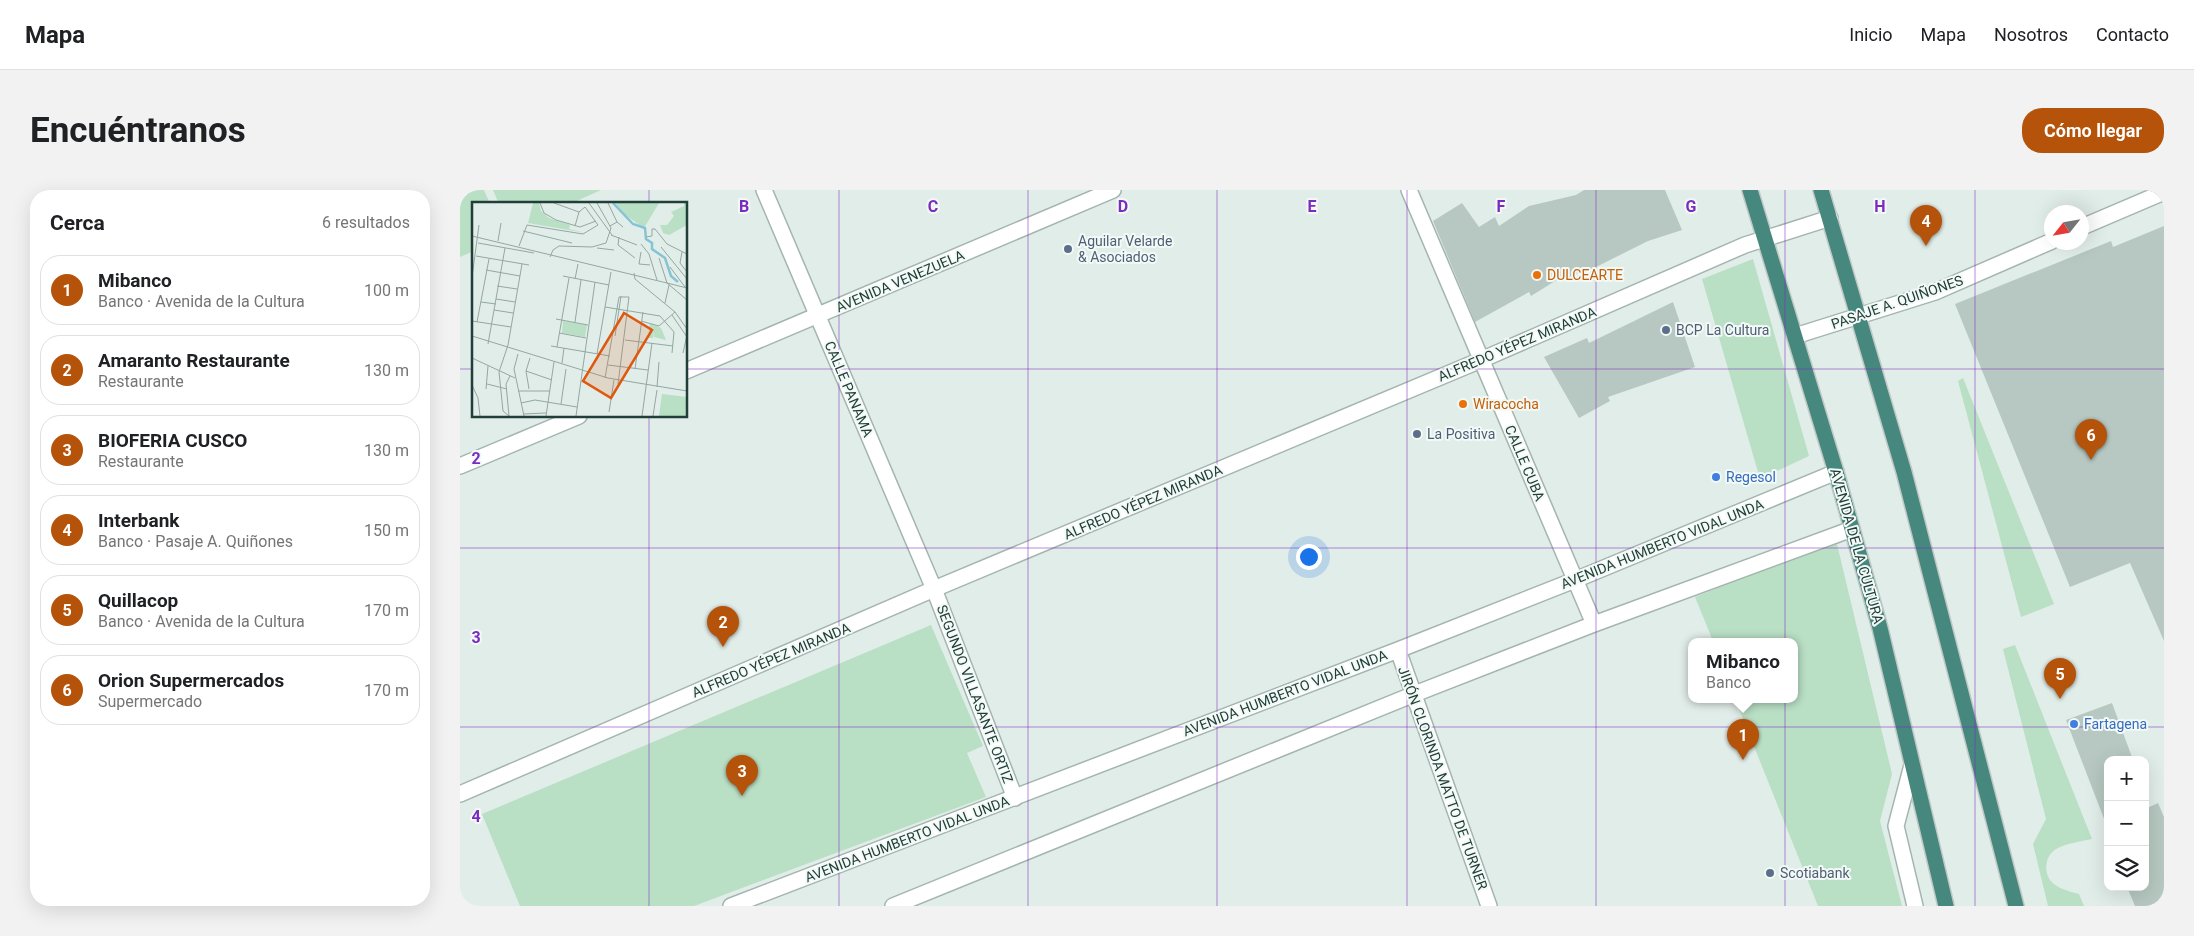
<!DOCTYPE html>
<html lang="es">
<head>
<meta charset="utf-8">
<style>
	:root { --surface:#fff; --page:#f2f2f2; --text:#202124; --muted:#757577; --line:#e0e0e0; --accent:#b45309 }
	body { margin:0; font-family:Roboto,sans-serif; background:var(--page); color:var(--text) }
	.controls { position:absolute; right:15px; bottom:15px; display:grid; overflow:hidden; border-radius:10px; box-shadow:0 5px 20px #0002 }
	.controls button { width:45px; height:45px; display:grid; place-items:center; padding:0; border:0; border-bottom:1px solid var(--line); background:var(--surface); color:var(--text); font:25px sans-serif }
	.compass { position:absolute; left:1584px; top:15px; width:45px; height:45px; border-radius:50%; background:var(--surface); box-shadow:0 5px 20px #0002; rotate:239deg }
	.you { position:absolute; left:848px; top:366px; width:18px; height:18px; margin:-12px; border:4px solid #fff; border-radius:50%; background:#1a73e8; box-shadow:0 0 0 8px #1a73e833 }
	.badge { display:grid; place-items:center; width:32px; height:32px; border-radius:50%; background:var(--accent); color:#fff; font-size:16px; font-weight:700 }
	.pin { position:absolute; translate:-50% -41px; filter:drop-shadow(0 1px 2px #0008) }
	.pin::after { content:''; position:absolute; top:26px; width:18px; height:15px; background:inherit; clip-path:polygon(0 0,100% 0,50% 100%) }
	.popup { position:absolute; left:1228px; top:448px; width:110px; height:65px; box-sizing:border-box; display:grid; place-content:center; border-radius:10px; background:var(--surface); filter:drop-shadow(0 1px 4px #0005); font-size:16px; white-space:nowrap; color:var(--muted) }
	.popup b { font-size:19px; color:var(--text) }
	.popup::after { content:''; position:absolute; left:50%; top:100%; margin-left:-10px; border:10px solid transparent; border-top-color:var(--surface) }
	.list { margin:0; padding:0; list-style:none }
	h2 { display:flex; justify-content:space-between; align-items:center; height:65px; margin:0; padding:0 20px; font-size:21px }
	h2 small { font-size:16px; font-weight:400; color:var(--muted) }
	.list li { display:grid; grid-template-columns:32px 1fr auto; gap:15px; align-items:center; box-sizing:border-box; height:70px; margin:0 10px 10px; padding:0 10px; border:1px solid var(--line); border-radius:20px }
	.list b { display:block; font-size:19px; white-space:nowrap }
	.list p { margin:0; font-size:16px; white-space:nowrap; color:var(--muted) }
	.list em { font-size:16px; font-style:normal; color:var(--muted) }
	.icon { flex:none; width:28px; height:28px; fill:none; stroke:currentColor; stroke-width:2; stroke-linecap:round; stroke-linejoin:round }
	.map { position:relative; flex:none; width:1704px; height:716px; overflow:hidden; border-radius:20px }
	header { display:flex; align-items:center; gap:30px; box-sizing:border-box; height:70px; padding:0 25px; background:var(--surface); border-bottom:1px solid var(--line) }
	header strong { font-size:24px }
	nav { display:flex; gap:28px; margin-inline-start:auto; font-size:18px }
	.intro { display:flex; align-items:center; justify-content:space-between; box-sizing:border-box; height:120px; padding:0 30px }
	h1 { margin:0; font-size:35px }
	.button { padding:12px 22px; border-radius:20px; background:var(--accent); color:#fff; font-size:18px; font-weight:700 }
	main { display:flex; gap:30px; padding:0 30px }
	aside { flex:1; background:var(--surface); border-radius:20px; box-shadow:0 5px 20px #0002 }
	.map>svg:first-child { display:block }
	.green { fill:#b9dfc5 }
	.building { fill:#b6c8c1 }
	.lines { fill:none; stroke-linecap:round; stroke-linejoin:round }
	.service-casing { stroke:#a4b5b0; stroke-width:18 }
	.pedestrian-casing { stroke:#a4b5b0; stroke-width:18 }
	.minor-casing { stroke:#a4b5b0; stroke-width:18 }
	.trunk-casing { stroke:#c1c9c7; stroke-width:18 }
	.service { stroke:#fff; stroke-width:15 }
	.pedestrian { stroke:#fff; stroke-width:15 }
	.minor { stroke:#fff; stroke-width:15 }
	.trunk { stroke:#47887e; stroke-width:15 }
	.grid { fill:none; stroke:#7b2cbf; stroke-width:1; stroke-opacity:0.55 }
	.service-dot { fill:#5c6f8a; stroke:#f2f9f6; stroke-width:2 }
	.food-dot { fill:#e8710a; stroke:#f2f9f6; stroke-width:2 }
	.shop-dot { fill:#3f7fe0; stroke:#f2f9f6; stroke-width:2 }
	.labels { text-anchor:middle; dominant-baseline:central; stroke-width:4; stroke-linejoin:round; paint-order:stroke }
	.service-label { font-size:14px; fill:#4e5e75; stroke:#f2f9f6; text-anchor:start }
	.food-label { font-size:14px; fill:#c56008; stroke:#f2f9f6; text-anchor:start }
	.street-label { font-size:14px; fill:#213f38; stroke:#f2f9f6 }
	.shop-label { font-size:14px; fill:#366cbe; stroke:#f2f9f6; text-anchor:start }
	.inset-river { fill:none; stroke:#86c4d5; stroke-width:2.5 }
	.inset-road { fill:none; stroke:#94a7a2; stroke-width:1 }
	.view { fill:#de580e; fill-opacity:0.15; stroke:#de580e; stroke-width:2.5 }
	.inset-edge { fill:none; stroke:#213f38; stroke-width:2.5 }
	.grid-label { font-size:16px; text-anchor:middle; font-weight:bold; fill:#7b2cbf; stroke:#f2f9f6; stroke-width:4; stroke-linejoin:round; paint-order:stroke }
</style>
</head>
<body>
<header>
<strong>Mapa</strong>
<nav><a>Inicio</a><a>Mapa</a><a>Nosotros</a><a>Contacto</a></nav>
</header>
<div class="intro"><h1>Encuéntranos</h1><a class="button">Cómo llegar</a></div>
<main>
<aside>
<h2>Cerca<small>6 resultados</small></h2>
<ul class="list">
<li><span class="badge">1</span><div><b>Mibanco</b><p>Banco · Avenida de la Cultura</p></div><em>100 m</em></li>
<li><span class="badge">2</span><div><b>Amaranto Restaurante</b><p>Restaurante</p></div><em>130 m</em></li>
<li><span class="badge">3</span><div><b>BIOFERIA CUSCO</b><p>Restaurante</p></div><em>130 m</em></li>
<li><span class="badge">4</span><div><b>Interbank</b><p>Banco · Pasaje A. Quiñones</p></div><em>150 m</em></li>
<li><span class="badge">5</span><div><b>Quillacop</b><p>Banco · Avenida de la Cultura</p></div><em>170 m</em></li>
<li><span class="badge">6</span><div><b>Orion Supermercados</b><p>Supermercado</p></div><em>170 m</em></li>
</ul>
</aside>
<div class="map">
<svg width="1704" height="716" viewBox="0 0 1704 716">
	<rect width="100%" height="100%" fill="#e1ede8"/>
	<!-- green -->
	<path class="green" d="M0 0H24L30 14H14V61L0 67Z
		M33 0H141L110 14H39Z
		M1293 69 1349 266 1300 289 1242 89Z
		M1503 188 1594 414 1561 427 1498 191Z
		M1376 350 1432 584 1420 631 1442 716H1358L1275 509H1334V451H1253L1235 407Z
		M471 435 523 556 507 563 526 607 234 716H60L22 624Z
		M1555 455 1632 649C1622 651 1608 653 1598 658 1583 665 1582 688 1597 696 1603 700 1612 702 1619 704L1624 716H1588L1573 654 1586 629 1543 459Z"/>
	<!-- building -->
	<path class="building" d="M1124 0H1205L1222 40 1188 51 1126 82 1125 79 1102 92 1100 88 1071 106 1069 102 1015 132 973 31 1002 13 1019 37 1035 27 1039 36 1069 16 1116 5Z
		M1704 36V451L1670 373 1610 397 1495 114 1651 51 1653 57Z
		M1213 112 1235 177 1148 207 1150 211 1119 228 1084 167 1127 148 1129 153Z
		M1652 513 1673 570H1648V633L1646 634 1606 530Z
		M1698 613 1704 627V716H1675L1667 697H1685V619Z"/>
	<g class="lines">
		<!-- service casing -->
		<g class="service-casing">
			<path id="service" d="M1452 575 1436 636 1455 716"/>
		</g>
		<!-- pedestrian casing -->
		<g class="pedestrian-casing">
			<path id="pedestrian" d="M474 399 555 608"/>
		</g>
		<!-- minor casing -->
		<g class="minor-casing">
			<path id="minor" d="M304 0 474 399
				M949 0 1134 434
				M1622 37 1704 2
				M1335 146 1475 102 1592 51
				M226 181 653 0
				M0 276 119 226
				M938 460 1029 716
				M0 604 474 399 1021 170 1285 55 1370 28
				M271 716 938 460 1115 390 1376 282
				M433 716 952 505 1134 434 1392 339"/>
		</g>
		<!-- trunk casing -->
		<g class="trunk-casing">
			<path id="trunk" d="M1290 0 1376 282 1420 438 1486 716
				M1361 0 1444 282 1556 716"/>
		</g>
		<!-- service -->
		<use href="#service" class="service"/>
		<!-- pedestrian -->
		<use href="#pedestrian" class="pedestrian"/>
		<!-- minor -->
		<use href="#minor" class="minor"/>
		<!-- trunk -->
		<use href="#trunk" class="trunk"/>
	</g>
	<!-- grid -->
	<path class="grid" d="M189 0V14M379 0V716M568 0V716M757 0V716M947 0V716M1136 0V716M1325 0V716M1515 0V716M0 179H14M226 179H1704M189 226V716M0 358H1704M0 537H1704"/>
	<!-- markers -->
	<g class="service-dot">
		<circle cx="608" cy="59" r="5"/>
		<circle cx="1206" cy="140" r="5"/>
		<circle cx="957" cy="244" r="5"/>
		<circle cx="1310" cy="683" r="5"/>
	</g>
	<g class="food-dot">
		<circle cx="1077" cy="85" r="5"/>
		<circle cx="1003" cy="214" r="5"/>
	</g>
	<g class="shop-dot">
		<circle cx="1256" cy="287" r="5"/>
		<circle cx="1614" cy="534" r="5"/>
	</g>
	<g class="labels">
		<!-- service labels -->
		<g class="service-label">
			<text x="618" y="51">Aguilar Velarde<tspan x="618" dy="16">&amp; Asociados</tspan></text>
			<text x="1216" y="140">BCP La Cultura</text>
			<text x="967" y="244">La Positiva</text>
			<text x="1320" y="683">Scotiabank</text>
		</g>
		<!-- food labels -->
		<g class="food-label">
			<text x="1087" y="85">DULCEARTE</text>
			<text x="1013" y="214">Wiracocha</text>
		</g>
		<!-- street labels -->
		<g class="street-label">
			<text transform="translate(440 91) rotate(-23)">AVENIDA VENEZUELA</text>
			<text transform="translate(1437 112) rotate(-19)">PASAJE A. QUIÑONES</text>
			<text transform="translate(1057 154) rotate(-23)">ALFREDO YÉPEZ MIRANDA</text>
			<text transform="translate(389 199) rotate(67)">CALLE PANAMA</text>
			<text transform="translate(1065 273) rotate(67)">CALLE CUBA</text>
			<text transform="translate(683 312) rotate(-23)">ALFREDO YÉPEZ MIRANDA</text>
			<text transform="translate(1202 354) rotate(-22)">AVENIDA HUMBERTO VIDAL UNDA</text>
			<text transform="translate(1397 356) rotate(74)">AVENIDA DE LA CULTURA</text>
			<text transform="translate(311 470) rotate(-23)">ALFREDO YÉPEZ MIRANDA</text>
			<text transform="translate(825 503) rotate(-21)">AVENIDA HUMBERTO VIDAL UNDA</text>
			<text transform="translate(515 504) rotate(69)">SEGUNDO VILLASANTE ORTIZ</text>
			<text transform="translate(983 588) rotate(70)">JIRÓN CLORINDA MATTO DE TURNER</text>
			<text transform="translate(447 649) rotate(-21)">AVENIDA HUMBERTO VIDAL UNDA</text>
		</g>
		<!-- shop labels -->
		<g class="shop-label">
			<text x="1266" y="287">Regesol</text>
			<text x="1624" y="534">Fartagena</text>
		</g>
	</g>
	<!-- overview -->
	<g transform="translate(12 12)">
		<rect width="215" height="215" fill="#e1ede8"/>
		<path d="M61 1H67L69 9 77 16 98 23 97 27 114 31 56 21ZM143 1H187L172 26 153 13ZM212 1H215V23L197 33 191 31 188 23H195L202 14 199 10 212 4ZM91 119 115 123 113 135 90 131ZM178 121 189 126 194 138 182 135V129L181 136H176L177 127H183L177 126ZM190 192 215 195V214H187Z" fill="#b9dfc5"/>
		<path class="inset-river" d="M141 1 161 22 173 26 174 37 180 41V47L193 56 199 74 206 80"/>
		<path class="inset-road" d="M68 1 72 11 84 18 108 25 124 19M82 1 107 10M117 1 140 33M136 1 145 20M138 24 145 20 151 25M51 29 100 41M139 33 165 43M0 34 195 81 215 98M147 35 146 43 163 56M174 35 180 34V27H183L195 42 215 52M26 39 29 21M6 41 62 51M169 42 177 52 185 78M47 44 55 23 111 32 126 23 113 5 107 10 103 24M189 45 215 77M125 46 142 48M169 50 167 62 178 63M210 50 208 61 215 70M4 54 57 63M78 55 81 48 87 44 120 45 134 41 139 26 125 1M187 56 195 81 215 86M198 65 213 85M14 68 48 74M162 71 163 77 203 110 215 127M91 74 137 83M0 75 7 23M103 77 106 62M25 84 45 87M24 97 43 100M9 100 24 102M193 101 197 83M133 105 188 114 202 130 200 151M22 108 41 111M200 113 215 135M84 117 116 123M0 119 39 125M169 119 187 124 203 110M5 120 17 57M103 120 109 78M87 131 114 136M0 134 136 176 215 189M143 134 149 94M153 138 201 144M16 142 33 46M79 144 138 154M85 145 97 76M211 151 215 133M46 152 42 167 52 214M125 152 139 70M0 156 43 176M90 161 92 146M136 163 176 168M163 167 171 110M54 169 80 178M133 176 147 95H157L146 182M15 182 35 187M0 183 6 196 8 214M185 185 187 160M14 187 16 164M57 187 54 169 58 156M46 189H78M49 201 63 198 105 205M89 202 94 167M137 210 142 178M51 212 74 211M37 214 31 209 27 170 36 143 50 62M37 214 34 182 38 174M74 214 82 160M104 214 123 80M170 214 180 141M181 214 185 188"/>
		<path class="view" d="M152 111 180 128 139 196 111 179Z"/>
		<rect width="215" height="215" class="inset-edge"/>
	</g>
	<g class="grid-label">
		<text x="284" y="22">B</text>
		<text x="473" y="22">C</text>
		<text x="663" y="22">D</text>
		<text x="852" y="22">E</text>
		<text x="1041" y="22">F</text>
		<text x="1231" y="22">G</text>
		<text x="1420" y="22">H</text>
		<text x="16" y="274">2</text>
		<text x="16" y="453">3</text>
		<text x="16" y="632">4</text>
	</g>
</svg>
<div class="controls">
<button>+</button>
<button>−</button>
<button><svg class="icon" aria-label="layers" viewBox="0 0 24 24"><path d="M12 4l9 5-9 5-9-5zM3 14l9 5 9-5"/></svg></button>
</div>
<svg class="compass" viewBox="-18 -18 36 36"><path d="M0-13l5 13h-10z" fill="#e53935"/><path d="M0 13l5-13h-10z" fill="#757577"/></svg>
<div class="you"></div>
<div class="pin badge" style="left:1283px;top:570px">1</div>
<div class="popup"><b>Mibanco</b>Banco</div>
<div class="pin badge" style="left:263px;top:457px">2</div>
<div class="pin badge" style="left:282px;top:606px">3</div>
<div class="pin badge" style="left:1466px;top:56px">4</div>
<div class="pin badge" style="left:1600px;top:509px">5</div>
<div class="pin badge" style="left:1631px;top:270px">6</div>
</div>
</main>
</body>
</html>
